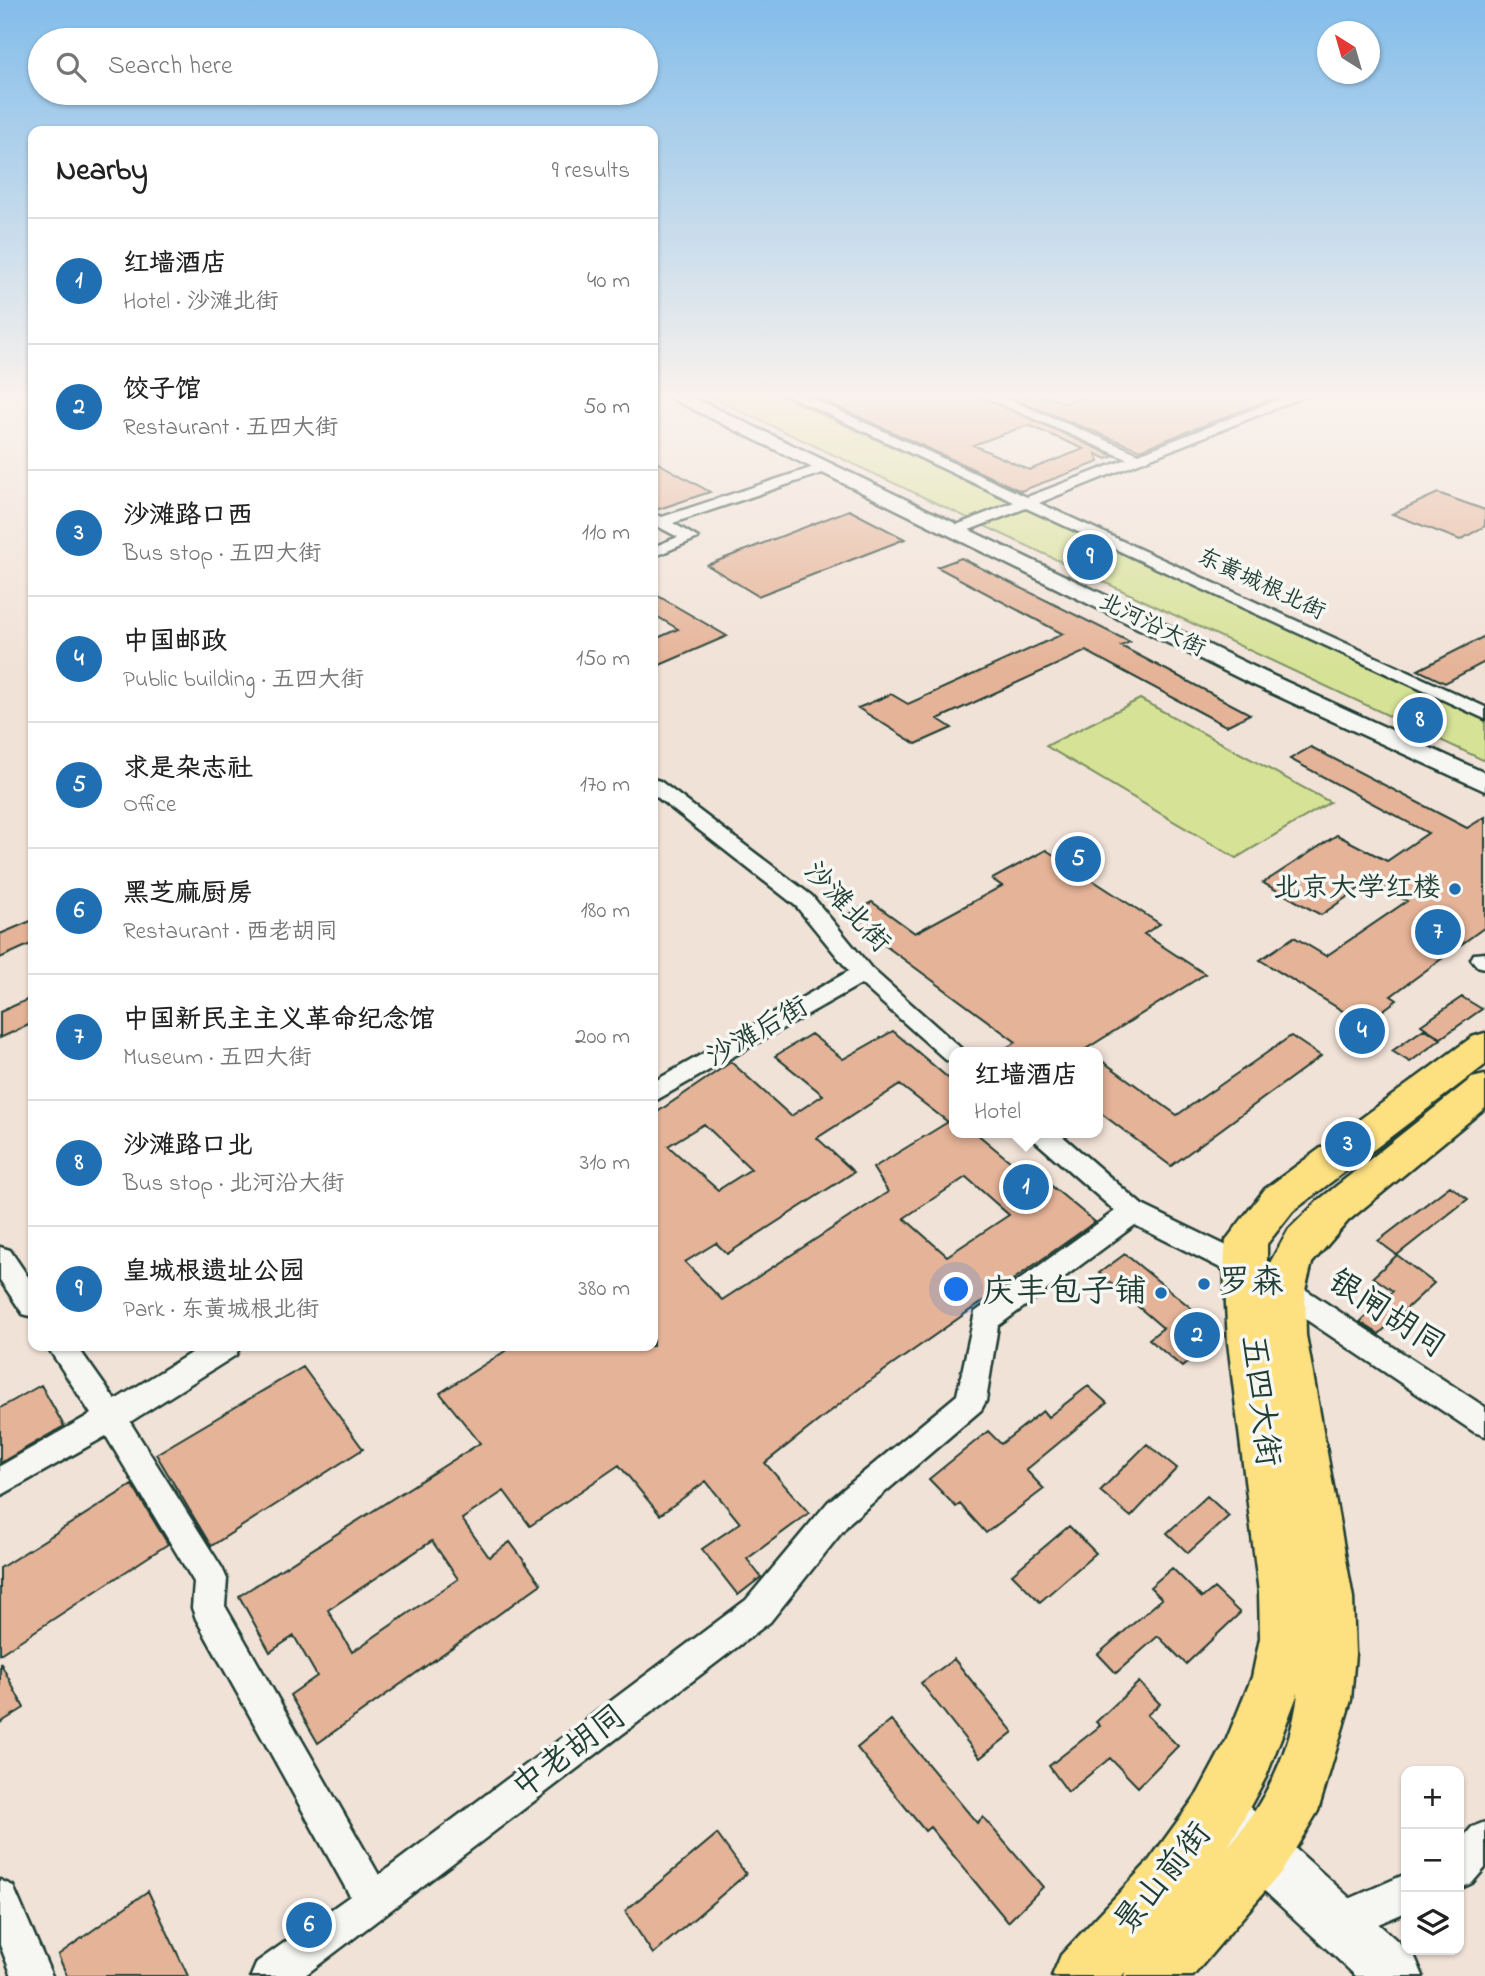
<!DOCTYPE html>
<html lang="en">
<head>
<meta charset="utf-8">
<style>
	:root { --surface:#fff; --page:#f2f2f2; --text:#222; --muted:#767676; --line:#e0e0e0; --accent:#1f6fb2 }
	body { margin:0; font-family:"Indie Flower","LXGW WenKai TC",sans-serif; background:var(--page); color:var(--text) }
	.controls { position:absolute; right:21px; bottom:21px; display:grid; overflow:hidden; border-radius:14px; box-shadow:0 2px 5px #0004 }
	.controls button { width:63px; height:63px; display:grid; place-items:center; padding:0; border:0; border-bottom:2px solid var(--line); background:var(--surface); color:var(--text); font:35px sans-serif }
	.compass { position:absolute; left:1317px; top:21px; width:63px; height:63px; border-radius:50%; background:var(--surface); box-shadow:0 2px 5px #0004; rotate:323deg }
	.you { position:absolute; left:957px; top:1290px; width:24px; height:24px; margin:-18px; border:5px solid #fff; border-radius:50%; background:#1a73e8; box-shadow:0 0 0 10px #1a73e833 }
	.badge { display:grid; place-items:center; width:46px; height:46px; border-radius:50%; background:var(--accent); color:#fff; font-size:23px; font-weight:700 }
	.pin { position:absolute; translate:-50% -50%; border:4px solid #fff; box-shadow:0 2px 7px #0006 }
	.popup { position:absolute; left:949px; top:1047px; width:154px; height:91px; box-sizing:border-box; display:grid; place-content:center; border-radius:14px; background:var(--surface); filter:drop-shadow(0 2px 5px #0005); font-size:23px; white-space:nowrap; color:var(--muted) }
	.popup b { font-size:26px; color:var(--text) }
	.popup::after { content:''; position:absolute; left:50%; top:100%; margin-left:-14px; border:14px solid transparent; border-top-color:var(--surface) }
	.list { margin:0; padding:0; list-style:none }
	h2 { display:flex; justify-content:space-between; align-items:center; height:91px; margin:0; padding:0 28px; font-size:30px }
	h2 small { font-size:23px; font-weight:400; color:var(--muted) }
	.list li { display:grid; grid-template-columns:46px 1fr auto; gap:21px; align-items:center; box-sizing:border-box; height:126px; padding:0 28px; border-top:2px solid var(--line) }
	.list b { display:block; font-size:26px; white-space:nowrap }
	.list p { margin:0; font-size:23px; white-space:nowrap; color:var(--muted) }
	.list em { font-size:23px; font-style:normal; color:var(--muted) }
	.icon { flex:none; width:38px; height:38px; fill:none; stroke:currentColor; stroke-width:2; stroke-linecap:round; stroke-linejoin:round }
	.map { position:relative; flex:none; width:1485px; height:1976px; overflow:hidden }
	.search { position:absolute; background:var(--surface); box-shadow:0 2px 5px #0004; left:28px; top:28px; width:630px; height:77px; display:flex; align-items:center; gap:18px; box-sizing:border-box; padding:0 24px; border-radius:38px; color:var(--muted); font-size:26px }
	.panel { position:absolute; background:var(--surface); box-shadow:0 2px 5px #0004; left:28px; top:126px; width:630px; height:1225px; border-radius:14px }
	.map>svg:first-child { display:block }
	.green { fill:#d6e295; stroke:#7a9064; stroke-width:2 }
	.building { fill:#e5b397; stroke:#1f3d34; stroke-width:2; fill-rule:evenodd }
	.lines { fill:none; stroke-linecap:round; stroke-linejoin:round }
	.street-casing { stroke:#1f3d34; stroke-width:5 }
	.secondary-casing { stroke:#1f3d34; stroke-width:5 }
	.primary-casing { stroke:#1f3d34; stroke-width:5 }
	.street { fill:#f6f6f2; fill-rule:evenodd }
	.secondary { fill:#f6f6f2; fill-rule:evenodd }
	.primary { fill:#fde080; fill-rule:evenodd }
	.poi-dot { fill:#1f6fb2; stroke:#f6f6f2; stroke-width:2.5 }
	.labels { text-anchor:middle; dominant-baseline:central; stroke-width:7; stroke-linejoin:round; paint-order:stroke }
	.far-street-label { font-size:23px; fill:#1f3d34; stroke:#f6f6f2 }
	.poi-label { font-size:28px; fill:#1f3d34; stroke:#f6f6f2; text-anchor:end }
	.street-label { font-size:28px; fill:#1f3d34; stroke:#f6f6f2 }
	.near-poi-label { font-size:33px; fill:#1f3d34; stroke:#f6f6f2; text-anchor:start }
	.near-street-label { font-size:33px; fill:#1f3d34; stroke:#f6f6f2 }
</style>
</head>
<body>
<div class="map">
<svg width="1485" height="1976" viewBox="0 0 1485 1976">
	<rect width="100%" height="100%" fill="#f1e2d7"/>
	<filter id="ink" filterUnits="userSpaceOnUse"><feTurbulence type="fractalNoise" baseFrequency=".0143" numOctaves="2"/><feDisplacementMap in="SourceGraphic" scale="14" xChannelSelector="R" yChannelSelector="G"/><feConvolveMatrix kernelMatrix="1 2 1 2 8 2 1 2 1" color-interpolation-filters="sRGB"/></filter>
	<g filter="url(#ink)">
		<!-- green -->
		<path class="green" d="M702 393H775L1485 720V761Z
			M1140 699 1330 802 1236 858 1046 746Z"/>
		<!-- building -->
		<path class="building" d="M807 393H973L1114 456 1107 459 1096 454 1099 462 1021 491ZM1028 425 1084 449 1029 470 973 445Z
			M1036 393 1065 403 1095 393H1287L1140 450 1016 400Z
			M653 460 710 492 653 511Z
			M1438 493 1485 510V526L1460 540 1392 514Z
			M849 510 905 539 758 596 707 565Z
			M961 558 1130 642 1121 646 1250 714 1226 726 1086 651 938 719 952 728 916 744 858 708 891 694 908 704 1063 634 937 567Z
			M653 593 727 636 653 668V640L678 629 653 614Z
			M1485 636V662L1445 683 1418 670Z
			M1311 747 1467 828 1485 817V927L1391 996 1397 1000 1364 1024 1260 960 1294 937 1326 956 1407 901 1370 881 1321 915 1263 883 1337 835 1387 861 1428 833 1290 759Z
			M1046 850 1160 924 1144 934 1205 974 1081 1052H999L1016 1042 845 916 872 902 915 933 1002 886 992 879Z
			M33 920V943L0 958V934Z
			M33 997V1023L0 1038V1012Z
			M1462 997 1482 1009 1441 1038 1421 1025Z
			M1424 1029 1441 1039 1410 1062 1392 1051Z
			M893 1031 954 1083V1133H976L1041 1187 1048 1183 1095 1222 864 1385 765 1463 809 1513 747 1559 761 1577 738 1595 702 1549 740 1523 706 1481 660 1515 619 1465 530 1526 504 1491 462 1519 489 1557 510 1542 541 1584 318 1743 290 1695 317 1676 294 1636 270 1652 239 1596 480 1443 440 1393 513 1346H653V1115L731 1062 791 1116 823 1095 775 1056 811 1034 843 1059ZM900 1085 948 1122 873 1168 888 1192 722 1300 685 1262 716 1243 727 1254 854 1172 817 1138ZM704 1124 751 1169 718 1190 668 1146ZM966 1177 1009 1215 947 1256 904 1218ZM432 1541 458 1579 352 1652 328 1610Z
			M1291 1036 1321 1056 1171 1166 1098 1111V1058L1177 1115Z
			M1450 1186 1468 1199 1397 1255 1378 1241Z
			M1125 1254 1223 1334 1182 1367 1149 1339 1163 1328 1099 1273Z
			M1397 1255 1434 1283 1379 1334 1360 1322 1393 1291 1373 1277Z
			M303 1367 363 1449 211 1546 156 1454Z
			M41 1385 64 1426 0 1463V1408Z
			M1088 1386 1107 1403 1026 1470 1044 1489 986 1533 960 1504 956 1507 929 1479 988 1431 1001 1444 1043 1411 1048 1417Z
			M1147 1444 1177 1468 1131 1517 1100 1491Z
			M132 1485 168 1544 0 1654V1568Z
			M1207 1496 1229 1516 1188 1553 1167 1533Z
			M1069 1526 1096 1553 1040 1602 1012 1574Z
			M1172 1568 1202 1598 1214 1588 1240 1613 1186 1664 1158 1636 1116 1673 1098 1654 1162 1599 1150 1587Z
			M954 1659 1013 1732 980 1758 921 1683Z
			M0 1662 24 1708 0 1723Z
			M1139 1682 1160 1704 1147 1715 1178 1746 1138 1787 1110 1758 1068 1792 1049 1766 1100 1726 1096 1722Z
			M891 1720 977 1823 983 1817 1043 1887 1008 1922 930 1827 925 1831 857 1748Z
			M717 1834 746 1874 653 1954 625 1911Z
			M148 1891 188 1976H67L58 1955Z"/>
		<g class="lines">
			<!-- street casing -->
			<g class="street-casing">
				<path id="street" d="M783 393H800L1027 497 1127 459 975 393H993L1139 454 1295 393H1313L1039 503 1485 707V719L1026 508 959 534H949V528L1014 502Z
					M823 464 830 468 828 471 673 523 698 538 653 557V547L678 537 653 524V514L662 517Z
					M653 779 660 781 812 896 871 968 965 1052H954V1062L946 1060 861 984 653 1102V1082L849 971 796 906 653 794Z
					M1485 953V968L1477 966 1471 959 1474 954Z
					M1031 1133H1059L1142 1205 1262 1263 1266 1271 1262 1279 1252 1282 1242 1279 1135 1225 998 1326 986 1401 981 1410 850 1522 770 1622 304 1976H251L257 1962 350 1896 196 1619 192 1608 194 1582 106 1436 0 1496V1466L91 1414 47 1346H77L115 1400 202 1346H240L236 1355 130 1422 222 1568 227 1579 225 1606 379 1875 746 1600 828 1502 957 1395 975 1312 1115 1211 1034 1140Z
					M0 1247 10 1250 33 1284V1317L23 1314 0 1280Z
					M1281 1277 1291 1280 1485 1407V1436L1474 1432 1271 1296 1267 1288 1271 1280Z
					M1485 1822V1868L1472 1883 1459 1889V1842L1472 1827Z
					M1406 1874V1912L1339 1941 1326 1935 1320 1922 1326 1909Z
					M0 1880 13 1886 52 1976H12L0 1945Z"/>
			</g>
			<!-- secondary casing -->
			<g class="secondary-casing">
				<path id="secondary" d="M660 393H684L1265 672 1485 773V791L1247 682Z
					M1218 1788 1236 1795 1415 1957 1423 1976H1356L1200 1831 1193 1813 1200 1795Z"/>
			</g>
			<!-- primary casing -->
			<g class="primary-casing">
				<path id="primary" d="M1485 1033V1065L1293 1211 1267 1244V1276L1271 1261 1289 1229 1320 1199 1472 1078 1485 1075V1108L1348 1221 1312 1263 1305 1290 1306 1335 1353 1598 1355 1654 1351 1700 1318 1811 1282 1871 1193 1976H1124L1125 1972 1122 1976H1052L1061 1955 1148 1862 1198 1793 1226 1741 1252 1677 1260 1638 1259 1593 1228 1343 1224 1267 1226 1240 1265 1189 1472 1037ZM1298 1693C1292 1749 1264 1805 1228 1847L1266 1777Z"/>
			</g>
			<!-- street -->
			<use href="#street" class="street"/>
			<!-- secondary -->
			<use href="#secondary" class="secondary"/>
			<!-- primary -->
			<use href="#primary" class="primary"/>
		</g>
	</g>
	<!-- sky -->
	<linearGradient id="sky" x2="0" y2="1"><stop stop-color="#83bdea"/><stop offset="0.59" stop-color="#f9f2ed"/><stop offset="1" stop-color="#f9f2ed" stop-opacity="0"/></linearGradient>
	<rect width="1485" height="670" fill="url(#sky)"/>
	<!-- markers -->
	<g class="poi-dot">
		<circle cx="1455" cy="889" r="7"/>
		<circle cx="1204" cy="1284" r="7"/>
		<circle cx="1161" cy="1293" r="7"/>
	</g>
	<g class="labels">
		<!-- far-street labels -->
		<g class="far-street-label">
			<text transform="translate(1261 585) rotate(25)">东黄城根北街</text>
			<text transform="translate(1152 626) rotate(26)">北河沿大街</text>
		</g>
		<!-- poi labels -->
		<g class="poi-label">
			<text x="1441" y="889">北京大学红楼</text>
		</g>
		<!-- street labels -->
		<g class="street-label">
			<text transform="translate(846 908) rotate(47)">沙滩北街</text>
			<text transform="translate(758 1033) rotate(-30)">沙滩后街</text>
		</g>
		<!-- near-poi labels -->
		<g class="near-poi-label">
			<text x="1218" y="1284">罗森</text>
			<text x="1147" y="1293" text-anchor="end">庆丰包子铺</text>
		</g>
		<!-- near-street labels -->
		<g class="near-street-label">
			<text transform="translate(1386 1315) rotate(33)">银闸胡同</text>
			<text transform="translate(1259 1401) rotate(83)">五四大街</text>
			<text transform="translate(570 1753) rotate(-37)">中老胡同</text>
			<text transform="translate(1164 1879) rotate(-51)">景山前街</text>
		</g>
	</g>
</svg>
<div class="controls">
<button>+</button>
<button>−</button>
<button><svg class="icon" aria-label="layers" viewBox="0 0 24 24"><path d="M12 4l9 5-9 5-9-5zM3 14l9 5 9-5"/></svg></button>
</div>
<svg class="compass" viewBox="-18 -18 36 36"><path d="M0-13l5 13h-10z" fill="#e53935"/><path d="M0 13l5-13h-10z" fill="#767676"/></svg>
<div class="you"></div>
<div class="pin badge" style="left:1026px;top:1187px">1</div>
<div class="popup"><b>红墙酒店</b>Hotel</div>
<div class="pin badge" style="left:1197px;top:1335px">2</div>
<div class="pin badge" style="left:1348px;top:1144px">3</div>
<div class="pin badge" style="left:1362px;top:1031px">4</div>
<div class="pin badge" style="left:1078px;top:859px">5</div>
<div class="pin badge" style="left:309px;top:1925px">6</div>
<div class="pin badge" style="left:1438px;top:932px">7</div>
<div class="pin badge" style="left:1420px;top:720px">8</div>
<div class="pin badge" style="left:1090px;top:557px">9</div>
<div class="search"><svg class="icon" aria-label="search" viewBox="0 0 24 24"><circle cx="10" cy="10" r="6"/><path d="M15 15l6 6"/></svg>Search here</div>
<section class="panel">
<h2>Nearby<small>9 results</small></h2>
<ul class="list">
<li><span class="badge">1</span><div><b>红墙酒店</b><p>Hotel · 沙滩北街</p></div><em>40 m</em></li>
<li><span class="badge">2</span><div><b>饺子馆</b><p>Restaurant · 五四大街</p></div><em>50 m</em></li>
<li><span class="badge">3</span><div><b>沙滩路口西</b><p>Bus stop · 五四大街</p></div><em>110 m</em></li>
<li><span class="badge">4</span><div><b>中国邮政</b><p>Public building · 五四大街</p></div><em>150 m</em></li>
<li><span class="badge">5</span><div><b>求是杂志社</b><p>Office</p></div><em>170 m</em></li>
<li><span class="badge">6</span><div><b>黑芝麻厨房</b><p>Restaurant · 西老胡同</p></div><em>180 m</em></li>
<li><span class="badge">7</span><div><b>中国新民主主义革命纪念馆</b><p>Museum · 五四大街</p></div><em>200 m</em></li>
<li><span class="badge">8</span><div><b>沙滩路口北</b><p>Bus stop · 北河沿大街</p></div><em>310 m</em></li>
<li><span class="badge">9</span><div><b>皇城根遗址公园</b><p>Park · 东黄城根北街</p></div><em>380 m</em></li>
</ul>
</section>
</div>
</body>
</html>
